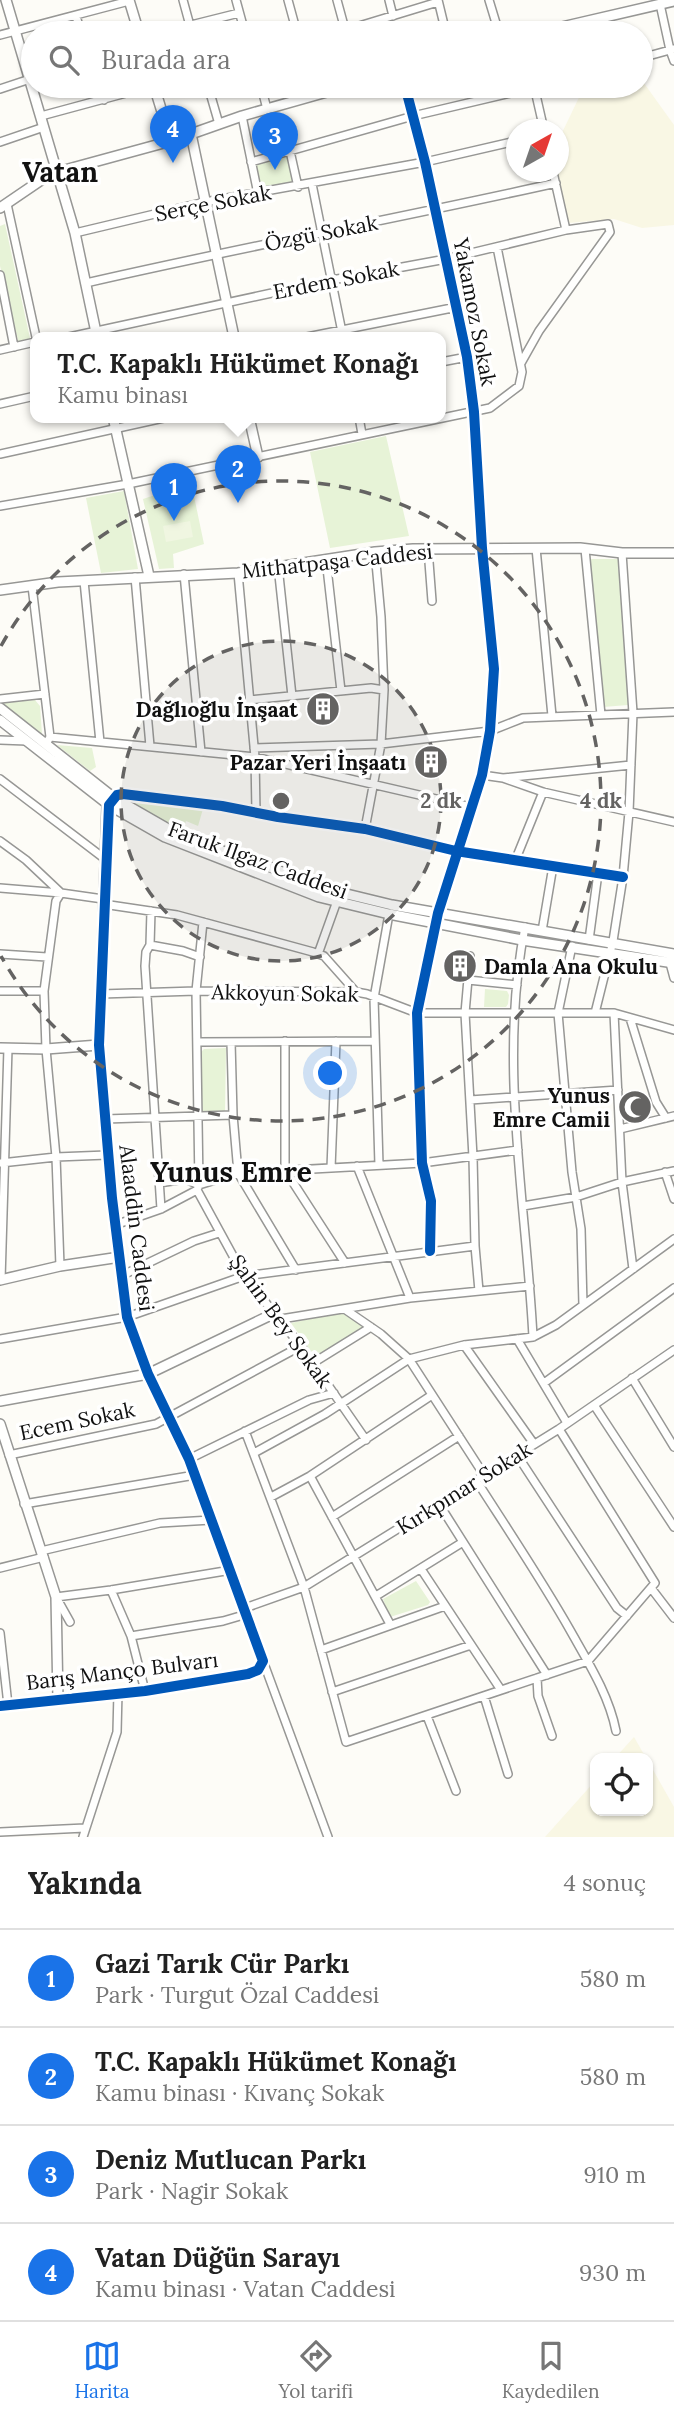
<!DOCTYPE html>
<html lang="tr">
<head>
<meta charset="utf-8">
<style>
	:root { --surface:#fff; --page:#f2f2f2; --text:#222; --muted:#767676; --line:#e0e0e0; --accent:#1a73e8 }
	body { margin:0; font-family:Lora,serif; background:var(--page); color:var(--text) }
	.controls { position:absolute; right:21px; bottom:21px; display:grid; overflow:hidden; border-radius:14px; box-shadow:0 2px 5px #0004 }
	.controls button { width:63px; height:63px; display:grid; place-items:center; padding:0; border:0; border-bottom:2px solid var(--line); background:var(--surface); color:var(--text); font:35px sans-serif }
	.compass { position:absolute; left:506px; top:119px; width:63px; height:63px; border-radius:50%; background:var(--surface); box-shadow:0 2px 5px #0004; rotate:40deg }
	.you { position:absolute; left:331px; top:1074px; width:24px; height:24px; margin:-18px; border:5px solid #fff; border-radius:50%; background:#1a73e8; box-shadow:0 0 0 10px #1a73e833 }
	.badge { display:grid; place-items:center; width:46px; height:46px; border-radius:50%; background:var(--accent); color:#fff; font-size:23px; font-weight:700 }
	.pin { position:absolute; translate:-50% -58px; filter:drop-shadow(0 2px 4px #0008) }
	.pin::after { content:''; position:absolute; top:37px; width:24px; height:21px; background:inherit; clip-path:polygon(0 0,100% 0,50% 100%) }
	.popup { position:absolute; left:30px; top:332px; width:416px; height:91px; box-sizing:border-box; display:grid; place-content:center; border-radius:14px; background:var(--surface); filter:drop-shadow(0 2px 5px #0005); font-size:23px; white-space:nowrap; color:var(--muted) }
	.popup b { font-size:26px; color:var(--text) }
	.popup::after { content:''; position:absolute; left:50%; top:100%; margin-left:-14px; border:14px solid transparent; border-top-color:var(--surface) }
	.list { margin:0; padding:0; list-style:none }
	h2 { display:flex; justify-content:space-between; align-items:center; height:91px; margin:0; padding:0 28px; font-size:30px }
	h2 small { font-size:23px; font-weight:400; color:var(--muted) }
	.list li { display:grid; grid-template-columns:46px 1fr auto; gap:21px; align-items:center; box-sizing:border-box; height:98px; padding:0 28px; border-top:2px solid var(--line) }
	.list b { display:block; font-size:26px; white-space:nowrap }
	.list p { margin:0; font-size:23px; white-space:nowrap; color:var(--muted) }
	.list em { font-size:23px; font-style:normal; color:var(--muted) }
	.icon { flex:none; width:38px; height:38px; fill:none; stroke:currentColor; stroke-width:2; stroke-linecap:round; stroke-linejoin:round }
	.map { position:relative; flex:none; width:674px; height:1837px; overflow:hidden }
	.search { position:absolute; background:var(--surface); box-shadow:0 2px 5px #0004; left:21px; right:21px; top:21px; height:77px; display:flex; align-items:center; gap:18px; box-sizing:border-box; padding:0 24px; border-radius:38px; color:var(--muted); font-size:26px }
	.sheet { height:483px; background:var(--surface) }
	nav { display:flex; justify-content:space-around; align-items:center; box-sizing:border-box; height:98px; border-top:2px solid var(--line); background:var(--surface); font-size:19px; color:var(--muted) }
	nav a { display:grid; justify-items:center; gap:4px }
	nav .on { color:var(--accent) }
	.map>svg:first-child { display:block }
	.farmland { fill:#f9f7e4 }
	.green { fill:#e7f3d7 }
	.pitch { fill:#f0f6e1 }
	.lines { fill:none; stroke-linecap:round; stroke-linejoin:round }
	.minor-casing { stroke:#979795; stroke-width:10 }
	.tertiary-casing { stroke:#979795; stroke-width:12 }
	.minor { stroke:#fffffe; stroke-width:7 }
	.tertiary { stroke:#fffffe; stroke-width:9 }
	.cycleway-casing { stroke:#fff; stroke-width:15 }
	.cycleway { stroke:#0057b8; stroke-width:10 }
	.ring { fill:none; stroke:#646362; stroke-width:3.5; stroke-dasharray:12 9 }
	.labels { text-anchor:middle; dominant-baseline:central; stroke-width:7; stroke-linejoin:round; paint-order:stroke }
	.street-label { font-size:21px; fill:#111; stroke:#fff }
	.poi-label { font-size:21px; font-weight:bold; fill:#111; stroke:#fff; text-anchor:end }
	.district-label { font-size:28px; font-weight:bold; fill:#111; stroke:#fff }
	.centre { fill:#646362; stroke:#fff; stroke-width:3.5 }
	.ring-label { font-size:21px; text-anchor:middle; font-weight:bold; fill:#646362; stroke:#fff; stroke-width:7; stroke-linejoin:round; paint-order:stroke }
</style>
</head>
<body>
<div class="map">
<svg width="674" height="1837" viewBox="0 0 674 1837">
	<rect width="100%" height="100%" fill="#fdfcf7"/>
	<!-- farmland -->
	<path class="farmland" d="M641 79 674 125V225L642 228 614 219 568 223 556 172H558L559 139 584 87 641 86Z
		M634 1737 646 1758H615Z
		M648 1761 674 1807V1837H545L595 1781V1811H648Z"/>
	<!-- green -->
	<path class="green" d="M288 154 293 179 291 182 263 187 260 184 256 161Z
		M5 224 30 338 26 343 19 344 0 266V226Z
		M386 436 409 536 330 548 310 452Z
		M190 477 204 544 173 554 174 568 159 569 143 499 155 495 153 487Z
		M124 491 138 569 101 573 86 498Z
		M588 559H618L628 705 603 707Z
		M35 700 40 706 42 734 2 703Z
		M57 745 92 748 96 767 90 771Z
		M128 799 203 809 198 826 186 821 182 833Z
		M485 989 507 991 509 995 508 1004 506 1007H484Z
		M226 1048 225 1114H204L202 1111 201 1052 204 1049Z
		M345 1311 364 1325V1329L318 1355 313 1354 291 1323Z
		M416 1581 430 1602 428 1605 390 1617 383 1599Z"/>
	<!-- pitch -->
	<path class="pitch" d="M190 521 193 537 166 542 163 526Z"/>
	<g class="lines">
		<!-- minor casing -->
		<g class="minor-casing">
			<path id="minor" d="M183 0 192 33
				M236 0 245 33
				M288 0 297 33
				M337 0 346 33
				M389 0 393 16
				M438 0 446 33
				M489 0 499 33
				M76 16 81 33
				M159 33 239 13
				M336 33 438 2
				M0 35 129 1
				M673 49 670 50 674 61
				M641 58 670 50 660 4
				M99 86 104 100
				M208 86 219 124
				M261 86 267 109
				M405 86 425 162 467 357 474 412 482 548 494 669 490 731 482 775 438 913 417 1013 422 1163 431 1201 430 1251
				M534 86 544 130
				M0 89 30 79
				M41 116 152 86
				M242 116 258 194
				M0 142 44 127
				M290 151 298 187
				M251 162 413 116 540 86
				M553 172 566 230
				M312 184 343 337
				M7 204 36 337
				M75 233 205 202 425 162 516 141
				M0 275 14 347
				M86 283C242 247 400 218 556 183
				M69 337 332 280 446 259 566 230 608 224 610 232 539 331 521 363
				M307 337 457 307
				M0 350 35 342
				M441 362 467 357
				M0 404 35 396
				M359 417 362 434
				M0 454 168 417
				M0 506 128 484 490 408 519 386 522 372 497 247
				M536 548 552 716
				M428 549 432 601
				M585 549 601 715
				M326 559 341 691
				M278 566 292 696
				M238 573 255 757 256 812
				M184 574 201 752
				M135 577 150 746
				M84 581 100 742
				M32 586 50 737
				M0 699 45 694
				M249 700 371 688 384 690
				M0 740 27 741
				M46 744 50 737 255 757 471 807
				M254 748 381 744 490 731 523 718 674 712
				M482 775 503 778 631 765
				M503 778 543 792 674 822
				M0 779 105 859
				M114 798 123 794 222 806 278 817 365 829 456 851 623 877
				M365 829 381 744 384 690 381 617 375 552
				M0 841 26 860 61 893 56 901 44 991 46 1049 56 1157 60 1266
				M515 861 543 792
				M0 888 61 893 103 899
				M103 904 177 915 313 952 324 956 356 992
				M151 911 150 945 146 952 145 966 161 1209
				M203 922 196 991 199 1185 197 1190 244 1276 301 1346 366 1440
				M525 927C498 1062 526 1201 533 1337
				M542 931 553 866
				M589 940 598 873
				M150 945 183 951 200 957
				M572 946 558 1013 572 1172 581 1229 583 1305
				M0 954 47 957
				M318 954 337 901
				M470 956 465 1013 473 1157 475 1246 479 1291
				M673 959 670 963 674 978
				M468 980 517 985
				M0 991H44
				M101 994 196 991 356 992 367 994 417 1013H614L674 1030
				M595 1013 613 941 623 877 629 812 633 713 622 553
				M614 1013 622 1182 633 1269
				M630 1018 656 1102 666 1118
				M285 1041V1170L345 1263
				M198 1042 374 1041
				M231 1042 233 1115 238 1173 296 1270
				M470 1100 618 1090
				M105 1119 233 1115
				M620 1129 674 1116
				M1 1163 56 1157 107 1155
				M379 1165 374 998 389 914
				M357 1166 410 1298
				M331 1168 336 1041
				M665 1172 674 1199
				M159 1183 185 1179 199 1185 238 1173 422 1163 518 1150
				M523 1206 576 1197 622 1182 674 1171
				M115 1225 161 1209 197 1190
				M123 1275 194 1241 219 1233
				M1 1280 8 1048
				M346 1310 381 1334 409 1359 484 1475
				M281 1319 410 1298 530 1286
				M0 1339 127 1317 244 1276 475 1246
				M517 1339 567 1423
				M464 1345 534 1444
				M313 1363 371 1327
				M632 1378 674 1447
				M544 1383 674 1288
				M594 1405 674 1527
				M245 1431 304 1587 346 1742 588 1661 655 1583 559 1429
				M254 1453 325 1414 409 1359 464 1345 533 1337 556 1325 674 1239
				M9 1455 156 1424 301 1346
				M517 1455 617 1608 627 1616
				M189 1459 309 1400 334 1393
				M310 1476 390 1624
				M476 1480C508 1530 541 1579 570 1630 588 1662 609 1695 616 1731
				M271 1497 310 1476 432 1395
				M24 1504 195 1475
				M439 1504 547 1675
				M332 1517 459 1436
				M41 1551 160 1523 211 1520
				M0 1568 44 1557
				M421 1569 501 1690
				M651 1588 674 1618
				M111 1590 131 1636 145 1691
				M376 1596 463 1542
				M245 1608 304 1587 559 1429 674 1350
				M70 1622 56 1597 111 1590 231 1570
				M0 1633 8 1705
				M131 1636 223 1621 247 1614
				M321 1650 445 1606
				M263 1661 328 1837
				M537 1678 538 1696 552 1736
				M332 1692 471 1645
				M484 1696 508 1774
				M427 1716 456 1791
				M0 1832 85 1828
				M83 1837 117 1732 118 1692"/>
		</g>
		<!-- tertiary casing -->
		<g class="tertiary-casing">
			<path id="tertiary" d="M6 0 75 233 97 337
				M129 0 139 33
				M536 33 674 1
				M154 86 171 141
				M191 134 234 337
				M0 208 50 174 171 141 242 116 348 86
				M113 417 149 576
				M249 417 258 457
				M0 590 58 582 238 573 375 552 413 549 580 548 622 553H674
				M0 708 114 798 168 829 201 844 262 864 322 888 392 905 674 954
				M0 720 109 805 165 837 319 897 389 914 522 940 674 963
				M0 1048 46 1049 99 1045
				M0 1280 60 1266 120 1257
				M0 1401 148 1374 275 1313
				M0 1424 56 1597 58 1700
				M0 1706 145 1691 248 1674 258 1670 263 1661 189 1459 148 1374 127 1317 112 1198 99 1045 107 807 114 798"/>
		</g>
		<!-- minor -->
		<use href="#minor" class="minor"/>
		<!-- tertiary -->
		<use href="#tertiary" class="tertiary"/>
		<!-- cycleway casing -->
		<g class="cycleway-casing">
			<path id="cycleway" d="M405 86 425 162 467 357 474 412 482 548 494 669 490 731 482 775 438 913 417 1013 422 1163 431 1201 430 1251
				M0 1706 145 1691 248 1674 258 1670 263 1661 189 1459 148 1374 127 1317 112 1198 99 1045 109 805 117 795 123 794 222 806 278 817 365 829 456 851 623 877"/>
		</g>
		<!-- cycleway -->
		<use href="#cycleway" class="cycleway"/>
	</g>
	<!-- distance rings -->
	<circle cx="281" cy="801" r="160" fill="#646362" fill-opacity=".12"/>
	<g class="ring">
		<circle cx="281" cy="801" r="160"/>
		<path d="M1 646A320 320 0 1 1 1 956"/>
	</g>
	<!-- icons -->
	<defs>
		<g id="building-disc" transform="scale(1.75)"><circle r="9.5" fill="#646362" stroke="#fff"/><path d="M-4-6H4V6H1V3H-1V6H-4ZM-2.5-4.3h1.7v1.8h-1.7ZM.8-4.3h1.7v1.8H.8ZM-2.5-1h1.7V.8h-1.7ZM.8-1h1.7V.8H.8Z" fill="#fff"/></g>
		<g id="mosque-disc" transform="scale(1.75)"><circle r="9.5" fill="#646362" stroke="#fff"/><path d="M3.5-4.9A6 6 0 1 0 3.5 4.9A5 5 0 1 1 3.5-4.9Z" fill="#fff"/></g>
	</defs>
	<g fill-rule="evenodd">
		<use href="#building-disc" x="323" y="709"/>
		<use href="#building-disc" x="431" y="762"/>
		<use href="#building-disc" x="460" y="966"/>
		<use href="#mosque-disc" x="635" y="1107"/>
	</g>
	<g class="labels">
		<!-- street labels -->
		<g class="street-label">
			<text transform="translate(213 203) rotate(-11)">Serçe Sokak</text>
			<text transform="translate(321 233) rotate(-11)">Özgü Sokak</text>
			<text transform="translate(336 280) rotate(-11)">Erdem Sokak</text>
			<text transform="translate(475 312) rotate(79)">Yakamoz Sokak</text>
			<text transform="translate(337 561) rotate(-6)">Mithatpaşa Caddesi</text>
			<text transform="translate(258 860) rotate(20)">Faruk Ilgaz Caddesi</text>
			<text transform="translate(285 993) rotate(1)">Akkoyun Sokak</text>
			<text transform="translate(137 1228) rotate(83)">Alaaddin Caddesi</text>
			<text transform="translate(281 1321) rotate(54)">Şahin Bey Sokak</text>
			<text transform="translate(77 1421) rotate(-12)">Ecem Sokak</text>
			<text transform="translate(464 1488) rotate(-32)">Kırkpınar Sokak</text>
			<text transform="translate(122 1671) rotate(-7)">Barış Manço Bulvarı</text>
		</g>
		<!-- poi labels -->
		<g class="poi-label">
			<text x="298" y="709">Dağlıoğlu İnşaat</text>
			<text x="406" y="762">Pazar Yeri İnşaatı</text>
			<text x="484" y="966" text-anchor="start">Damla Ana Okulu</text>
			<text x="610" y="1095">Yunus<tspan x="610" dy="24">Emre Camii</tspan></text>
		</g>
		<!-- district labels -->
		<g class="district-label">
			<text x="60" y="172">Vatan</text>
			<text x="231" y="1172">Yunus Emre</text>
		</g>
	</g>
	<circle cx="281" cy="801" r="10" class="centre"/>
	<g class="ring-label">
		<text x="441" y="808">2 dk</text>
		<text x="601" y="808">4 dk</text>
	</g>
</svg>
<div class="controls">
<button><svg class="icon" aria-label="locate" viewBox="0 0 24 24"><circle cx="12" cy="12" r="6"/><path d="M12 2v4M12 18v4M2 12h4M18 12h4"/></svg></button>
</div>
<svg class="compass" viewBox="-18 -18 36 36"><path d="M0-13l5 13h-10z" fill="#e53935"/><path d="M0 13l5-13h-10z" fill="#767676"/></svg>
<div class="you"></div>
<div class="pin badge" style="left:174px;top:521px">1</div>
<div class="pin badge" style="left:238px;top:503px">2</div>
<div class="popup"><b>T.C. Kapaklı Hükümet Konağı</b>Kamu binası</div>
<div class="pin badge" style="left:275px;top:170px">3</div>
<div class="pin badge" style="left:173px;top:163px">4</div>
<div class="search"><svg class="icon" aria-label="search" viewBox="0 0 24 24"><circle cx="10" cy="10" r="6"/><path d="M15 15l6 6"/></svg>Burada ara</div>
</div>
<section class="sheet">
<h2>Yakında<small>4 sonuç</small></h2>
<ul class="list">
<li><span class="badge">1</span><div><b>Gazi Tarık Cür Parkı</b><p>Park · Turgut Özal Caddesi</p></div><em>580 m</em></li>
<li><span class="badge">2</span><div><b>T.C. Kapaklı Hükümet Konağı</b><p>Kamu binası · Kıvanç Sokak</p></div><em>580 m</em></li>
<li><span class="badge">3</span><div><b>Deniz Mutlucan Parkı</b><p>Park · Nagir Sokak</p></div><em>910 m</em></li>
<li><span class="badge">4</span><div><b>Vatan Düğün Sarayı</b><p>Kamu binası · Vatan Caddesi</p></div><em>930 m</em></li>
</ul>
</section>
<nav>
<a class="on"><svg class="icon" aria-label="map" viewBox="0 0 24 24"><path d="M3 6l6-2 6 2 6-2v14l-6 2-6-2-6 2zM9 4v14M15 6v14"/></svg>Harita</a>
<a><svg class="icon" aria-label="directions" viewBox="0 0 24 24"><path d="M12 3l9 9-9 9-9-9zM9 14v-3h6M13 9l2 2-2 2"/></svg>Yol tarifi</a>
<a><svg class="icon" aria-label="saved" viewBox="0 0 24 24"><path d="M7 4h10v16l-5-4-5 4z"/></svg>Kaydedilen</a>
</nav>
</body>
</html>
